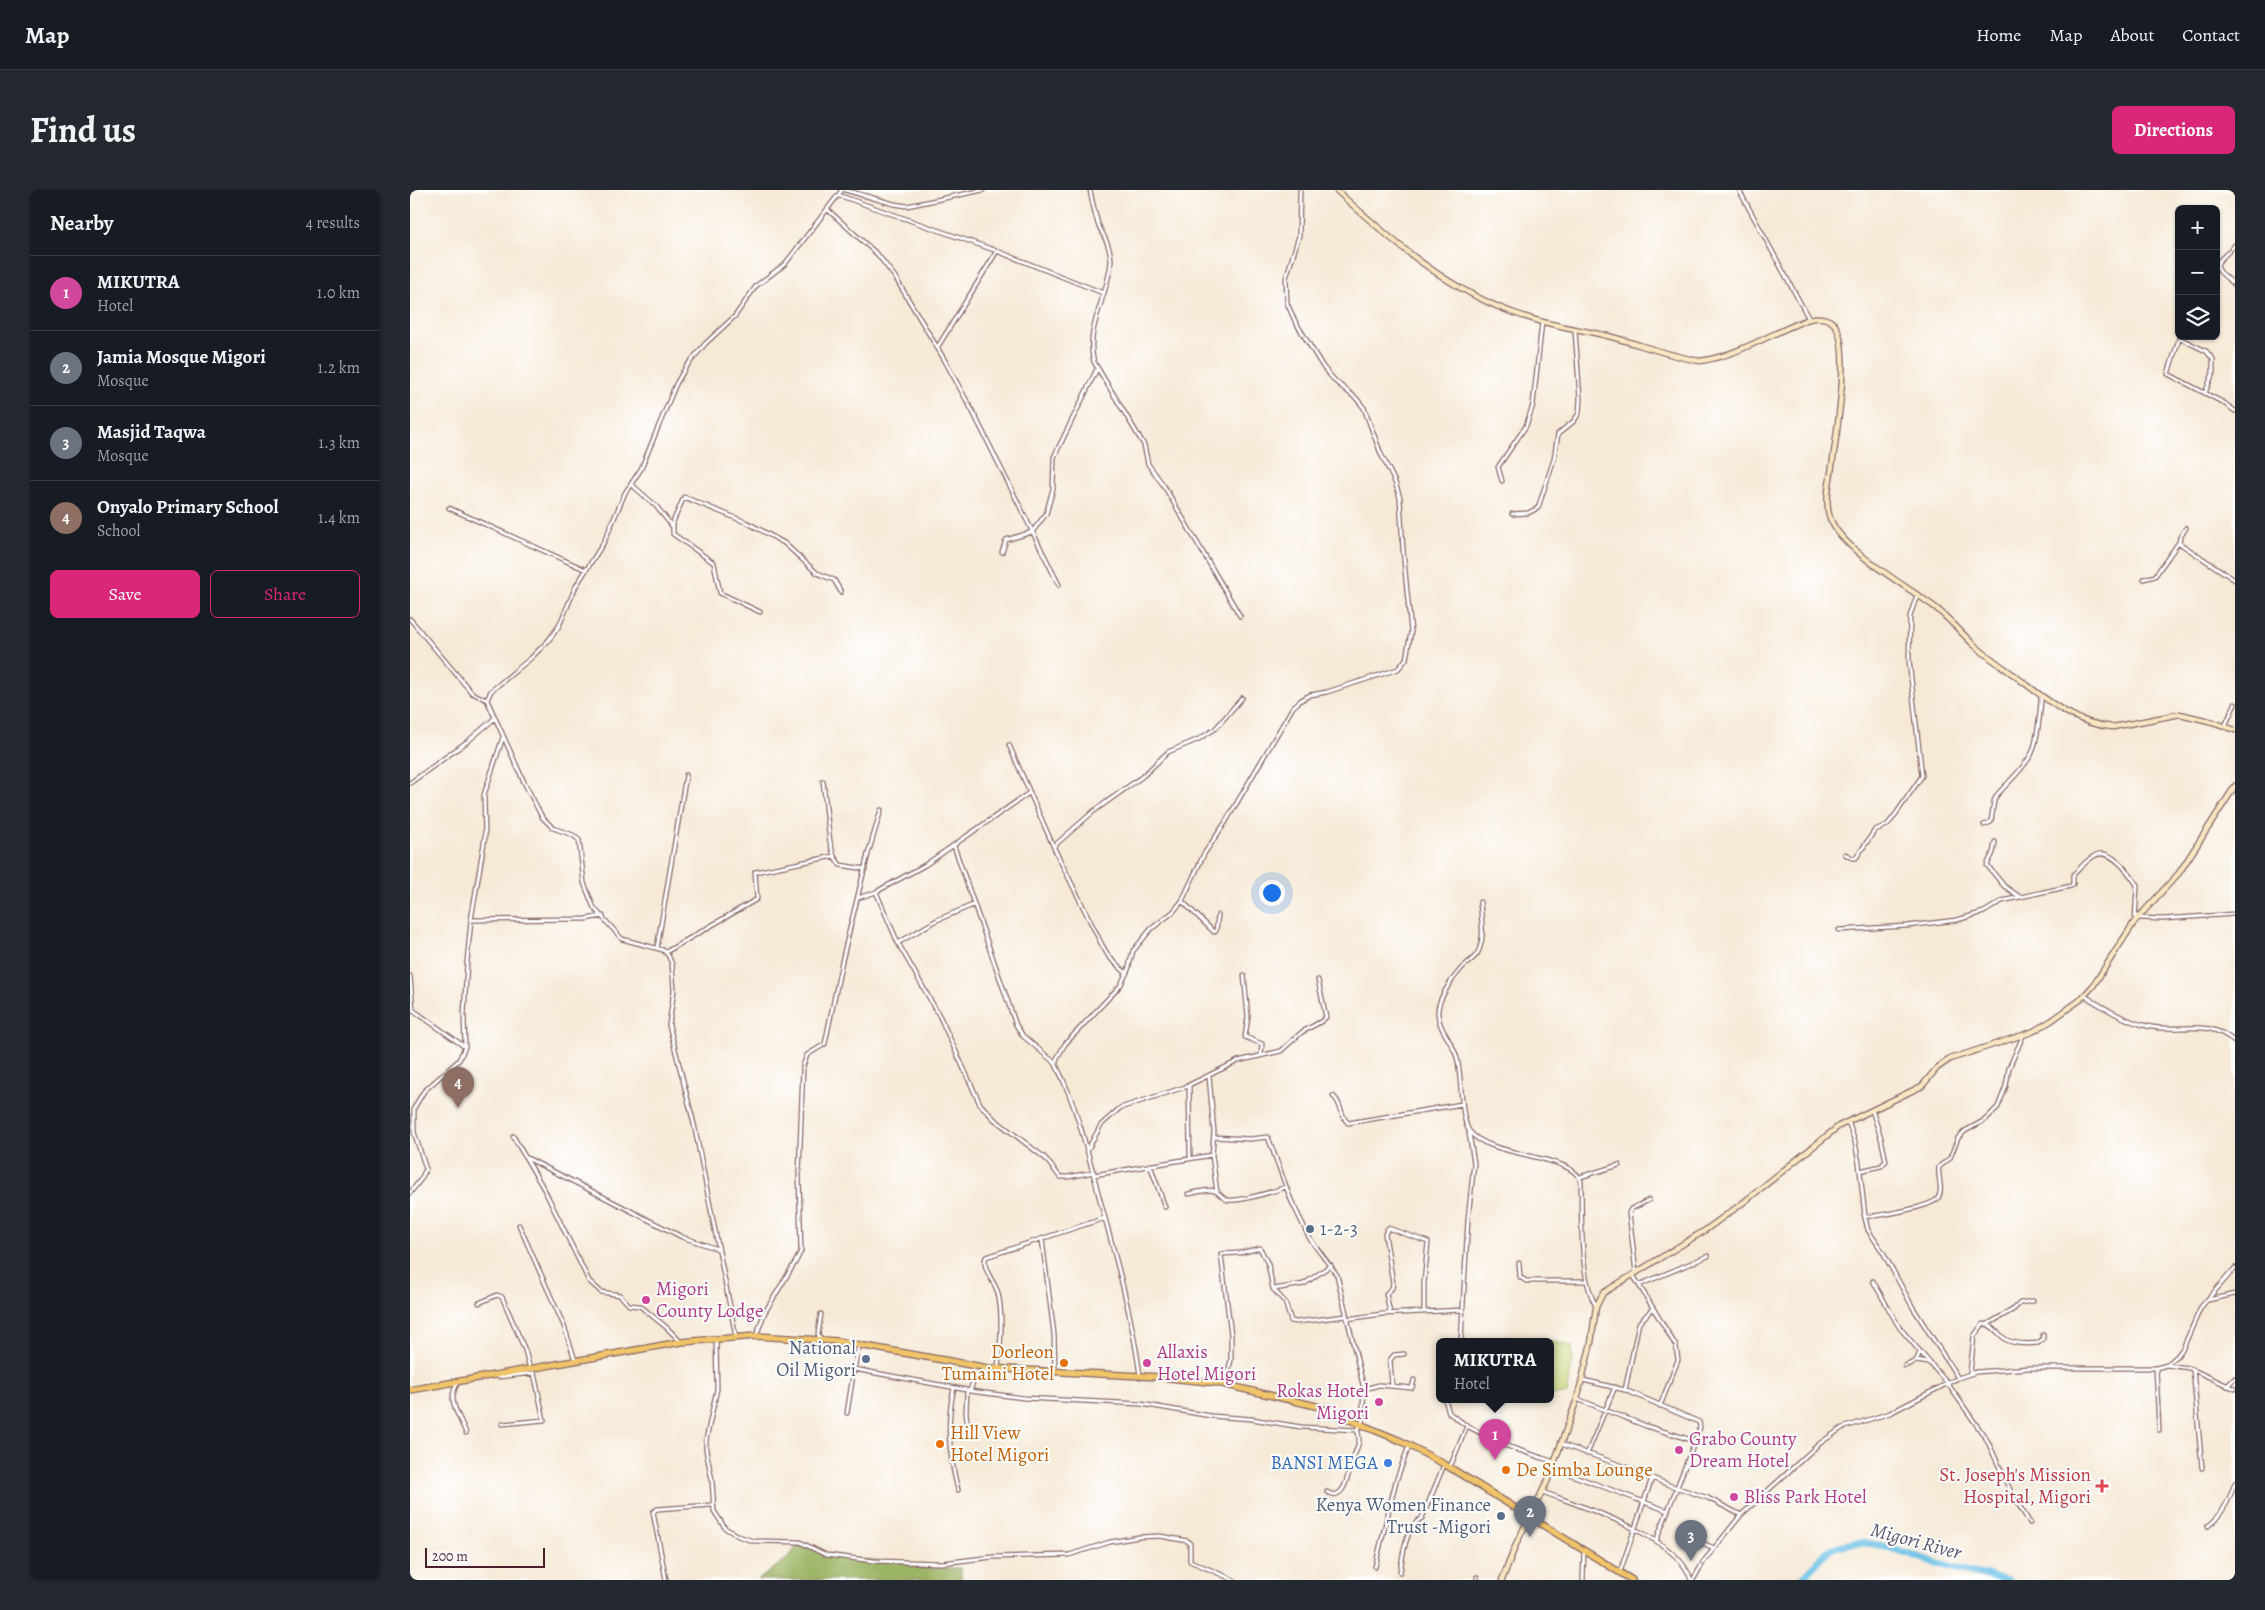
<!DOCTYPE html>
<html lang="en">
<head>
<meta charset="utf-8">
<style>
	:root { --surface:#171b24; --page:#242831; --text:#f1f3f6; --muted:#9ea1a6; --line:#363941; --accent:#db2777 }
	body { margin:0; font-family:Alegreya,serif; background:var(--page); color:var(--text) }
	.controls { position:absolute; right:15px; top:15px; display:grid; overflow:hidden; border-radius:8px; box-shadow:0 1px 4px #0004 }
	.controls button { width:45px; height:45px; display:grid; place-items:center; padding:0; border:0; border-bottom:1px solid var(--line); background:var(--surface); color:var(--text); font:25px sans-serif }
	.scale { position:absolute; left:15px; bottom:12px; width:120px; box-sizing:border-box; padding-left:5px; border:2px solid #4a1f2b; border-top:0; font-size:14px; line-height:18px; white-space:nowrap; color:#4a1f2b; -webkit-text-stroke:4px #fff; paint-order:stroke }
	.you { position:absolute; left:861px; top:702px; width:18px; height:18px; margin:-12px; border:4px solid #fff; border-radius:50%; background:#1a73e8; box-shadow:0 0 0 8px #1a73e833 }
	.badge { display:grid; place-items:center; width:32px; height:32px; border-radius:50%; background:var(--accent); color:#fff; font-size:16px; font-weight:700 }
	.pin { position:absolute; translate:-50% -41px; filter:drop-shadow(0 1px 2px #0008) }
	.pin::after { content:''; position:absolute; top:26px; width:18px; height:15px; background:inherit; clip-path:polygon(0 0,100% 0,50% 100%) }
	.popup { position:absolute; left:1026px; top:1148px; width:118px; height:65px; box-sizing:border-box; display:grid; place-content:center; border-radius:8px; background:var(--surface); filter:drop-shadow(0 1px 4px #0005); font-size:16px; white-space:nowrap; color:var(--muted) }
	.popup b { font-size:19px; color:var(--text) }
	.popup::after { content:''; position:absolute; left:50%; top:100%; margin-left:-10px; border:10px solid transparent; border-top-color:var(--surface) }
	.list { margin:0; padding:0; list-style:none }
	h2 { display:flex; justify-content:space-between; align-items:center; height:65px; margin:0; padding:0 20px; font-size:21px }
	h2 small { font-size:16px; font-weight:400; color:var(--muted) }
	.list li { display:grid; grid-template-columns:32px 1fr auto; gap:15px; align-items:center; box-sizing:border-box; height:75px; padding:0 20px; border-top:1px solid var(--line) }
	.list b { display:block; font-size:19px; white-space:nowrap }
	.list p { margin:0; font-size:16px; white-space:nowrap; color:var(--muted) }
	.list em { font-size:16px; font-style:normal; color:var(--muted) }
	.actions { display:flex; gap:10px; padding:15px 20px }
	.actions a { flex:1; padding:11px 0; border:1px solid var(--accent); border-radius:8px; text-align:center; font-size:18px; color:var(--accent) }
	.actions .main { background:var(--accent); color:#fff }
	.icon { flex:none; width:28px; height:28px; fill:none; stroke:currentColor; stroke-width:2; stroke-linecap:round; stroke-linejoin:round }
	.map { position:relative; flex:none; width:1825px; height:1390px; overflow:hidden; border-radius:8px }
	header { display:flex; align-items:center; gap:30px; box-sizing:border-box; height:70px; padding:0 25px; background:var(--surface); border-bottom:1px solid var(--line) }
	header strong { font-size:24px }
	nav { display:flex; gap:28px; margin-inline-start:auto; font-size:18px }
	.intro { display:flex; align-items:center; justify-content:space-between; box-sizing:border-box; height:120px; padding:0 30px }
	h1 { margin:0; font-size:35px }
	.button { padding:12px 22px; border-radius:8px; background:var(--accent); color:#fff; font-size:18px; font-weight:700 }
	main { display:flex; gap:30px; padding:0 30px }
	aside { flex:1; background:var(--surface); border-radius:8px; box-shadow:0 1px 4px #0004 }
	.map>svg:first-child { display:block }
	.green { fill:#c7d374; stroke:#887950 }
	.forest { fill:#9db566; stroke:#746a48 }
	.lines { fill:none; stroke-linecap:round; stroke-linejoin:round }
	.river { stroke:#68bfe5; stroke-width:7 }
	.street-casing { stroke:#866667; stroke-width:5.5 }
	.secondary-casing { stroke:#866667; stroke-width:7 }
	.highway-casing { stroke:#866667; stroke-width:8 }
	.street { stroke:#fff; stroke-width:3 }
	.secondary { stroke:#f9e7c3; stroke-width:4.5 }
	.highway { stroke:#f0c469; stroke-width:5.5 }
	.service-dot { fill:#5c6f8a; stroke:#fff; stroke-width:2 }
	.hotel-dot { fill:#d1479c; stroke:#fff; stroke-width:2 }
	.food-dot { fill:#e8710a; stroke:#fff; stroke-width:2 }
	.shop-dot { fill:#3f7fe0; stroke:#fff; stroke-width:2 }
	.health-dot { fill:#e0444e; stroke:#fff; stroke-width:2 }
	.labels { text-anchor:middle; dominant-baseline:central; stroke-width:4; stroke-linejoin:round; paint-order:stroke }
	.service-label { font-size:19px; fill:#4e5e75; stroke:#fff; text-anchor:end }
	.hotel-label { font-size:19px; fill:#b23c85; stroke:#fff; text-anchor:start }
	.food-label { font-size:19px; fill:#c56008; stroke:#fff; text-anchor:start }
	.shop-label { font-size:19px; fill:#366cbe; stroke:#fff; text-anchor:end }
	.health-label { font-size:19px; fill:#be3a42; stroke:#fff; text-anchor:end }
	.water-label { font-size:20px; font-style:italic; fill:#54576c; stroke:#fff }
</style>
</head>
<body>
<header>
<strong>Map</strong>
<nav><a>Home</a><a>Map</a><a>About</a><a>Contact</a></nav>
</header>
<div class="intro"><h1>Find us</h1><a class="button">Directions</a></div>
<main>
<aside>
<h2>Nearby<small>4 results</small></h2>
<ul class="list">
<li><span class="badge" style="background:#d1479c">1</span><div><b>MIKUTRA</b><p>Hotel</p></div><em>1.0 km</em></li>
<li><span class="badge" style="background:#6b7280">2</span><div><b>Jamia Mosque Migori</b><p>Mosque</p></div><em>1.2 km</em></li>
<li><span class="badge" style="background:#6b7280">3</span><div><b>Masjid Taqwa</b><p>Mosque</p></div><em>1.3 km</em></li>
<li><span class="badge" style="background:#8d6e63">4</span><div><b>Onyalo Primary School</b><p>School</p></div><em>1.4 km</em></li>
</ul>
<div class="actions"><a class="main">Save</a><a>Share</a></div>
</aside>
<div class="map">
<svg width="1825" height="1390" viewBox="0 0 1825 1390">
	<rect width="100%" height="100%" fill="#fff"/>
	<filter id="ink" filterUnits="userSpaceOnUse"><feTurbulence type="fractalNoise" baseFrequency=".02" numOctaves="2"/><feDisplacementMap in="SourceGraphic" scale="10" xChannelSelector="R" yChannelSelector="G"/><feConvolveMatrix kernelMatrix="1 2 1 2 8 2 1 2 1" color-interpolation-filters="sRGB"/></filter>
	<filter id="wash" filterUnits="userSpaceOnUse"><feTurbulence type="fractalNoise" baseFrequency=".0096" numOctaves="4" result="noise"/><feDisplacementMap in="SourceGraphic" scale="20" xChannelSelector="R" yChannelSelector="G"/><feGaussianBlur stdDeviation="1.12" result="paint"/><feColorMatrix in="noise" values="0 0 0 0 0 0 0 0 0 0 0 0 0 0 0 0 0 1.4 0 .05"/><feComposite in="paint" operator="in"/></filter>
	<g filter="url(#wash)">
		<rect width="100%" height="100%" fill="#f6ead7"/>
		<!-- green -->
		<path class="green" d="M1136 1150 1162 1156 1163 1168 1157 1204 1140 1205V1151H1131Z"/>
		<!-- forest -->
		<path class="forest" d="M390 1352 406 1362 446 1369 490 1372 513 1378H550L552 1390H348L379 1367Z"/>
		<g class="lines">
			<!-- river -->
			<path class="river" d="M1391 1390C1402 1381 1410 1363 1423 1358 1458 1344 1493 1363 1526 1373 1549 1380 1573 1385 1597 1390"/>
		</g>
	</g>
	<g filter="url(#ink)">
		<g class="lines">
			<!-- street casing -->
			<g class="street-casing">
				<path id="street" d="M435 0 484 14 497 16 573 0
					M680 0C682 11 685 23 688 34 693 45 701 57 701 70 700 102 674 139 684 172L734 255 738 274 754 296 830 426
					M1329 0 1399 129
					M428 5 587 61
					M418 20 468 65 485 87 534 169 564 224 649 395
					M1825 55 1809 71 1807 76 1810 82 1825 95
					M1770 146 1758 184 1814 213 1825 221
					M1769 148 1796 161 1803 169V183L1795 203
					M527 158 587 61 693 103
					M1092 291 1088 277 1116 236 1123 215 1132 132
					M221 294 246 316 262 336
					M39 318 176 380
					M1102 324 1118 323 1128 318 1144 269 1148 244 1164 231 1169 223 1170 209 1165 140
					M1776 338 1770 347 1769 353 1825 390
					M592 362 596 350 622 342 636 324 643 299 644 267 687 179
					M1734 389 1745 386 1769 352
					M350 422 310 403 304 373 263 344V332L274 307 338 333 374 353 407 383 424 390 431 402
					M0 429 62 503 77 510
					M1815 536 1825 514
					M599 555 645 660 692 755 699 767 716 783
					M413 591 420 652 424 666
					M0 593 58 551 85 528
					M1574 635 1581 632 1584 611 1587 605C1598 592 1614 579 1622 563 1627 553 1631 518 1631 506
					M1585 652 1583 663 1577 675 1594 696 1610 707
					M544 656 606 835 613 846 645 873
					M644 656 684 621 733 586 758 562 789 549 805 539 832 508
					M1435 664 1442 668H1446L1465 640 1477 635 1483 628 1512 586 1499 470 1500 426 1507 405
					M466 702 488 753 527 730 563 715
					M448 708 466 702 515 675 619 603
					M772 711 804 742 806 741 808 725
					M1070 712C1071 728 1076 749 1067 764 1063 770 1055 774 1050 780 1042 789 1027 810 1028 823 1028 839 1043 852 1047 868 1052 885 1050 930 1060 942 1080 967 1162 964 1171 991 1172 1026 1169 1087 1186 1116
					M1729 728 1753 729 1825 724
					M61 730 175 729 193 726
					M1429 740 1497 736 1547 730 1574 722 1592 711 1661 696 1663 694V685C1669 679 1676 671 1684 666 1700 656 1720 684 1727 695L1725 731
					M488 753 530 827 570 914 584 929 635 968 650 987H658L684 982
					M247 758 276 585
					M256 762 347 709 345 682 424 666 430 675 455 679
					M834 785 838 827 835 847 852 854 851 865
					M0 786 3 820 55 857
					M1675 806C1694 818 1715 831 1737 836 1770 844 1797 827 1825 852
					M799 886 804 942 802 965 807 1002
					M779 895 780 968
					M923 906C932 913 930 926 938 933L1052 914
					M1438 931 1445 952 1449 973 1455 1026C1466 1027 1522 1017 1528 1008 1534 1000 1527 986 1529 977L1540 968 1548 948 1555 941 1575 930 1588 917 1596 896 1599 878 1613 846
					M103 946 135 1001 179 1091 191 1102 210 1105 219 1115 230 1116 256 1137 271 1152
					M678 959 691 935 710 918 775 897 828 871 871 861 892 842 912 831 916 827 908 790
					M117 968 272 1047 308 1059
					M740 975 755 1017
					M1450 981 1471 976 1476 971 1471 948 1462 920
					M684 985 802 965
					M1170 987 1209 975
					M0 1003 11 989 16 979 4 942V918L14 901 49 870 55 857 54 825 57 772 61 730 75 647 74 605 93 547
					M778 1004C786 1003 798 998 805 1001 810 1003 812 1009 818 1010 829 1012 865 1001 876 997
					M1454 1024 1458 1040 1474 1064 1502 1116 1548 1188
					M109 1035 154 1136 165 1170
					M632 1049 644 1144 645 1182
					M1109 1073 1110 1087 1116 1091H1177
					M1226 1083 1219 1023 1221 1019 1239 1010
					M1223 1085 1266 1156 1268 1170 1250 1216
					M1463 1091 1489 1137 1538 1194 1577 1250 1602 1304 1620 1333
					M1229 1095 1298 1066
					M864 1099 894 1094 921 1075
					M1798 1110 1825 1104
					M69 1113 87 1105 92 1107 115 1160 120 1179
					M980 1123 976 1104 982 1098 983 1093 975 1044 978 1038 1018 1052 1014 1093V1122
					M937 1129 972 1124 1053 1120
					M1578 1134 1604 1119 1610 1113 1623 1111
					M346 1146 355 1122 386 1071 391 1061 389 985 393 876 397 865 415 854 432 771 458 664 471 620
					M326 1147 284 934 259 835 264 800 262 774 258 765 253 760 212 749 184 718 174 693 169 650 163 645 143 638 132 627 114 592 77 510 81 501 121 468 138 451 149 436 166 396 194 352 215 303 231 279 266 194 276 177 295 154 325 126 346 96 375 74 432 0
					M306 1148 307 1199 296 1250V1260L302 1290 304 1321 315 1338 328 1346 343 1351 390 1352 416 1365 464 1371 532 1373 583 1367 659 1365 700 1352 729 1347 750 1346 778 1351 780 1354V1371L824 1390
					M410 1149 408 1144 411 1124
					M1051 1151 1058 1029 1064 973 1059 943
					M1506 1171 1510 1162
					M1757 1175 1779 1178 1825 1199
					M1495 1176 1506 1171 1519 1173
					M588 1178C591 1157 593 1124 588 1103 585 1092 571 1078 576 1067L695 1028
					M1746 1178 1749 1240
					M444 1179 449 1155
					M1783 1179 1792 1278
					M1560 1183 1564 1146 1573 1134C1583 1133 1590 1148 1599 1151 1608 1154 1620 1154 1628 1153L1633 1149V1145
					M730 1185C722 1126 706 1068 690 1010 678 964 668 918 646 875V870L655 854 710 796 718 780 723 761 741 739 763 722 772 711 794 664 815 633 883 517 891 510 900 505 917 502 988 479 996 469 1001 442 993 360 990 308 985 292 971 264 954 218 947 209 926 192 913 177 885 131 877 113 876 88 889 46 890 0
					M88 1187 124 1183 134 1230 92 1234
					M1173 1190 1215 1200 1289 1232 1290 1237 1285 1251 1246 1351
					M49 1191C35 1210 49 1224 56 1243
					M815 1194 821 1170V1145L811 1064 830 1063 850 1058 858 1074 863 1099 875 1112 881 1131 887 1132 936 1126
					M982 1196 980 1170 984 1165 994 1164
					M1817 1196 1825 1188
					M544 1198C536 1233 539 1265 548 1300
					M954 1199 969 1195 1002 1198 1004 1190
					M1215 1200 1229 1133 1242 1119
					M560 1201 614 1208 731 1214 801 1226 842 1229 891 1237 947 1240 952 1234 954 1199 927 1085 900 1049 881 1010 858 947 840 949 804 947
					M1035 1209 1039 1223 1057 1236 1040 1277
					M1167 1209 1236 1236 1285 1251
					M437 1223 444 1179 557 1200
					M1057 1236 1094 1255 1144 1272
					M558 1239 556 1222 557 1200 560 1201 565 1186 577 1178
					M1151 1254 1216 1277 1259 1295 1298 1308 1331 1325
					M1177 1264 1205 1197
					M1143 1278 1258 1321
					M917 1302C934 1313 938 1285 941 1274 944 1263 953 1252 947 1240
					M1133 1302C1172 1317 1269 1346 1281 1390
					M1798 1336C1811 1327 1820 1308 1825 1293
					M1271 1344 1304 1358
					M965 1377 986 1291 999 1256
					M990 1382C993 1365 995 1337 1012 1328L1034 1275
					M1210 1382 1242 1288
					M256 1390 243 1322 247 1319 302 1315
					M1067 1390V1387
					M1173 1390 1174 1361
					M1283 1390 1294 1371 1331 1325 1409 1254 1432 1238 1480 1223 1548 1188 1566 1182 1619 1178H1746L1757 1175 1768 1165 1773 1158 1791 1117 1825 1078"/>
			</g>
			<!-- secondary casing -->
			<g class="secondary-casing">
				<path id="secondary" d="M926 0C982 51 1040 103 1113 126 1141 136 1170 139 1198 146 1229 154 1259 166 1290 171 1328 166 1363 142 1399 129 1407 127 1418 127 1424 134 1442 154 1426 247 1422 276 1420 292 1414 312 1420 328 1432 361 1499 397 1526 418 1539 429 1550 441 1562 453 1575 465 1590 475 1604 485 1633 507 1665 535 1703 537L1770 524 1803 532 1825 540
					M1092 1390 1107 1352 1138 1290 1167 1209 1181 1153 1186 1117 1193 1103 1294 1041 1334 1012 1429 936 1512 896 1527 878 1540 869 1622 842 1641 831 1670 810 1683 796 1725 731 1769 683 1825 596"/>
			</g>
			<!-- highway casing -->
			<g class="highway-casing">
				<path id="highway" d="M0 1200 271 1152 346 1146 427 1151 578 1178 750 1187 808 1193 906 1216 991 1251 1034 1274 1222 1390"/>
			</g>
			<!-- street -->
			<use href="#street" class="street"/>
			<!-- secondary -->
			<use href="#secondary" class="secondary"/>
			<!-- highway -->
			<use href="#highway" class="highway"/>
		</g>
	</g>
	<!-- markers -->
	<g class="service-dot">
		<circle cx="900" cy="1039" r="5"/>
		<circle cx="456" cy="1169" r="5"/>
		<circle cx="1091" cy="1326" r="5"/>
	</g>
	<g class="hotel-dot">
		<circle cx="236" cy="1110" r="5"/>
		<circle cx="737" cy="1173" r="5"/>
		<circle cx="969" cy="1212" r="5"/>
		<circle cx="1269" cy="1260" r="5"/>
		<circle cx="1324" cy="1307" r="5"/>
	</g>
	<g class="food-dot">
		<circle cx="654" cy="1173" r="5"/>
		<circle cx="530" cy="1254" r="5"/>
		<circle cx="1096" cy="1280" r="5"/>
	</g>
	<circle class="shop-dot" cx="978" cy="1273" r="5"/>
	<path class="health-dot" d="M1689.5 1288.5h5v5h5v5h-5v5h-5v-5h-5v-5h5z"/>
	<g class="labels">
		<!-- service labels -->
		<g class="service-label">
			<text x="910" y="1039" text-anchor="start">1-2-3</text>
			<text x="446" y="1158">National<tspan x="446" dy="22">Oil Migori</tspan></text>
			<text x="1081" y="1315">Kenya Women Finance<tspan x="1081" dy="22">Trust -Migori</tspan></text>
		</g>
		<!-- hotel labels -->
		<g class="hotel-label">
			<text x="246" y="1099">Migori<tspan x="246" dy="22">County Lodge</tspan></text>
			<text x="747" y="1162">Allaxis<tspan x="747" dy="22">Hotel Migori</tspan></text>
			<text x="959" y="1201" text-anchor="end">Rokas Hotel<tspan x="959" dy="22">Migori</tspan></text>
			<text x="1279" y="1249">Grabo County<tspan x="1279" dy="22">Dream Hotel</tspan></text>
			<text x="1334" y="1307">Bliss Park Hotel</text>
		</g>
		<!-- food labels -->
		<g class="food-label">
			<text x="644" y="1162" text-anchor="end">Dorleon<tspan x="644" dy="22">Tumaini Hotel</tspan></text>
			<text x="540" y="1243">Hill View<tspan x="540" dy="22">Hotel Migori</tspan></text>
			<text x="1106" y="1280">De Simba Lounge</text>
		</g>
		<!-- shop labels -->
		<g class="shop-label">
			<text x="968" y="1273">BANSI MEGA</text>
		</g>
		<!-- health labels -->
		<g class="health-label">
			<text x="1681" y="1285">St. Joseph's Mission<tspan x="1681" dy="22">Hospital, Migori</tspan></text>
		</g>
		<!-- water labels -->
		<g class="water-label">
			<text transform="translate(1506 1351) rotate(15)">Migori River</text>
		</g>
	</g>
</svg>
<div class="controls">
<button>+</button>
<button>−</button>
<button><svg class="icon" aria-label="layers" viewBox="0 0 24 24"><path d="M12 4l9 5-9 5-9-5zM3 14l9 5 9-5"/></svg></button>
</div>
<div class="scale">200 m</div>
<div class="you"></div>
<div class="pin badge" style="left:1085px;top:1270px;background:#d1479c">1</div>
<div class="popup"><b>MIKUTRA</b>Hotel</div>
<div class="pin badge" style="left:1120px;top:1347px;background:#6b7280">2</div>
<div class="pin badge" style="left:1281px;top:1371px;background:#6b7280">3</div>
<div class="pin badge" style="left:48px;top:918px;background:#8d6e63">4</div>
</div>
</main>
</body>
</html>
